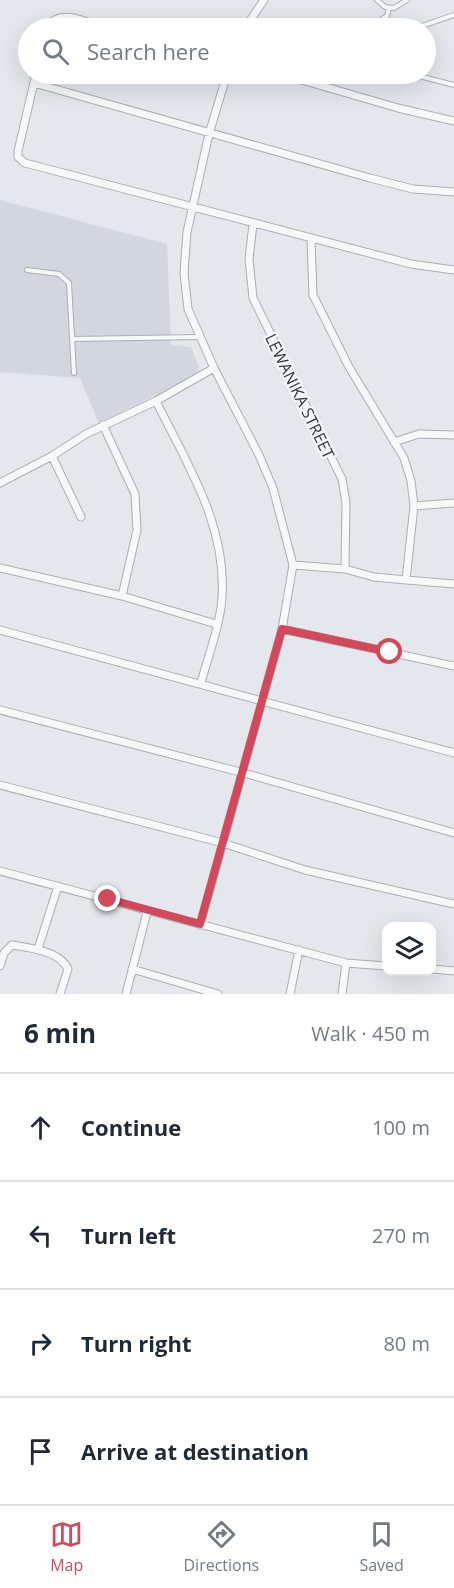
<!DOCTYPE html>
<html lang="en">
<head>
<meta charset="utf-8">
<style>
	:root { --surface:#fff; --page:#f6f6f7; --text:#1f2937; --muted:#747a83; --line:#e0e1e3; --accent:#d1495b }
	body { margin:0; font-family:"Open Sans",sans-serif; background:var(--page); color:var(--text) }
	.controls { position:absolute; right:18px; bottom:18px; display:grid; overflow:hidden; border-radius:12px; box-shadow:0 6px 24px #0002 }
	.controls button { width:54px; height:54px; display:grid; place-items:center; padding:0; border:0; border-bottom:2px solid var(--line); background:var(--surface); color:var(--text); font:30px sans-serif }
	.stop { position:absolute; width:18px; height:18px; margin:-14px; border:4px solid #d1495b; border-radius:50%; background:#fff }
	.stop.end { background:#d1495b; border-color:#fff; box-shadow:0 2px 6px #0008 }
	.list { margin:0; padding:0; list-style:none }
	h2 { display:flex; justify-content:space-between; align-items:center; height:78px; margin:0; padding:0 24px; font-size:26px }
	h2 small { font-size:20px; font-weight:400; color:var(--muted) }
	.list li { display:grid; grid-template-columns:39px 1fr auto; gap:18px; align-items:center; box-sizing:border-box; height:108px; padding:0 24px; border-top:2px solid var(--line) }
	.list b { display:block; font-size:22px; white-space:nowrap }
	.list em { font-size:20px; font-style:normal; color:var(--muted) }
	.icon { flex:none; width:33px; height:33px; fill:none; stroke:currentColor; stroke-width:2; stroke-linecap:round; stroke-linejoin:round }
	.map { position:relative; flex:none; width:454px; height:994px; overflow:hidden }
	.search { position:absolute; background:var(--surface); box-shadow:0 6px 24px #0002; left:18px; right:18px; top:18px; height:66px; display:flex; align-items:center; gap:15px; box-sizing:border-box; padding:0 21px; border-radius:33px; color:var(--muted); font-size:22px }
	.sheet { height:510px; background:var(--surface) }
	nav { display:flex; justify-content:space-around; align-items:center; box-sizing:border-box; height:84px; border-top:2px solid var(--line); background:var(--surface); font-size:16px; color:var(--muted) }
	nav a { display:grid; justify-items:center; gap:3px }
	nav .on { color:var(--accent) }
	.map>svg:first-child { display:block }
	.built { fill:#d2d6de }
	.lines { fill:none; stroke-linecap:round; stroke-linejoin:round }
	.service-casing { stroke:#a9aeb7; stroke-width:6 }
	.minor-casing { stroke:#a9aeb7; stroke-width:9 }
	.service { stroke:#f7f8fa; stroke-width:4 }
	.minor { stroke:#f7f8fa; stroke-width:7 }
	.route { stroke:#d1495b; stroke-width:8 }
	.labels { text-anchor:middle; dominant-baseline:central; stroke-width:4.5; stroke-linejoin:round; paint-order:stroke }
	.street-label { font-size:16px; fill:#2b3445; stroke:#f4f6f9 }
</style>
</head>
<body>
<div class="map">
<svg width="454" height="994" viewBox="0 0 454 994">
	<rect width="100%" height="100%" fill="#e4e7ec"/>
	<!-- built -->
	<path class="built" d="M0 200 167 244 171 345 191 347 199 367 195 376 99 423 80 378 0 372Z"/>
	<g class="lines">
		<!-- service casing -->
		<g class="service-casing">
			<path id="service" d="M377 0 385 7 394 8 407 0
				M368 28 387 16 389 8
				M416 28 454 15
				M412 74 454 85
				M315 83 318 74
				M27 270 59 274 69 283 74 373
				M72 339 199 337"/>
		</g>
		<!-- minor casing -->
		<g class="minor-casing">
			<path id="minor" d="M46 28C60 8 85 21 103 28
				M245 28 264 0
				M36 74 18 151V157L25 163 411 264 454 270
				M281 74 398 108 454 121
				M34 83 370 178 413 189 454 192
				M253 224 249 259 253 298 342 479 346 503 345 569
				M156 401C187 464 227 525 222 598 220 626 208 656 201 683
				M103 425 135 494 137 530 122 596
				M394 442 419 434 454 435
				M0 483 52 456
				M414 506 454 503
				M81 517 52 456 86 434 156 401 214 368
				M293 565 345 569 374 577 406 580 414 506 411 481 404 458 349 367 313 295 311 239
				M0 568 122 596 216 624
				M406 580 454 584
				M282 629 454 666
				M0 630 454 753
				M0 710 244 773 454 833
				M0 785 223 843 305 870 454 904
				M0 871 346 963 386 966
				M200 925 282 629 293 565 273 488 259 455 214 368 188 309 184 273 187 232 209 134 227 74
				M38 949 58 886
				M0 966 4 953 12 945C30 948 60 951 68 969L60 994
				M132 969 218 994
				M432 969 454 971
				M126 994 147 912
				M290 994 299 950
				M342 994 346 963"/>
		</g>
		<!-- service -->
		<use href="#service" class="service"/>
		<!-- minor -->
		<use href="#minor" class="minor"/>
	</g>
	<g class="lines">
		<!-- route -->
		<path class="route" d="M108 899 200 924 282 629 390 652"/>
	</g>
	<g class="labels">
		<!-- street labels -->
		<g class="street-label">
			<text transform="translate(300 396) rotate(64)">LEWANIKA STREET</text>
		</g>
	</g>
</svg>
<div class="controls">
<button><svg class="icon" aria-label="layers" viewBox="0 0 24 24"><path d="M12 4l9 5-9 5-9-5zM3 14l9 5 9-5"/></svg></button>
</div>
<div class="stop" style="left:390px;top:652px"></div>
<div class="stop end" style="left:108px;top:899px"></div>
<div class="search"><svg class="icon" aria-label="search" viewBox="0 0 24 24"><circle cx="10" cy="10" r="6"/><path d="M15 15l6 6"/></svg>Search here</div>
</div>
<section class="sheet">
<h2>6 min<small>Walk · 450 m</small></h2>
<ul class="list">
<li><svg class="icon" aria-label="ahead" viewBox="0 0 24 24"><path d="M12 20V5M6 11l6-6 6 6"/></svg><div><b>Continue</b></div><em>100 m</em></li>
<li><svg class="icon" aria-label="left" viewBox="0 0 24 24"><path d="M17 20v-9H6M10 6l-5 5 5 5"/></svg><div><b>Turn left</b></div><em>270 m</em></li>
<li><svg class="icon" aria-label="right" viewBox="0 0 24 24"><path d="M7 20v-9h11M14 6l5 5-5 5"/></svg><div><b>Turn right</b></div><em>80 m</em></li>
<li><svg class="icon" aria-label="arrive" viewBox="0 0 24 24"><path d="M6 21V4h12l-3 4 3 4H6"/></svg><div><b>Arrive at destination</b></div></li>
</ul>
</section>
<nav>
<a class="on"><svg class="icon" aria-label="map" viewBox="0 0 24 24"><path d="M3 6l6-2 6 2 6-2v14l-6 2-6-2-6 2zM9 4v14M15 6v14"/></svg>Map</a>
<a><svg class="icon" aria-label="directions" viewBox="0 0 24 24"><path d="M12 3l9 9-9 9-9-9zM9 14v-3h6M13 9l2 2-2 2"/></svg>Directions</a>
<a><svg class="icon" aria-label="saved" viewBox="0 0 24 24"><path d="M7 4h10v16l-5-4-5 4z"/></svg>Saved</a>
</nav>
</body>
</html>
